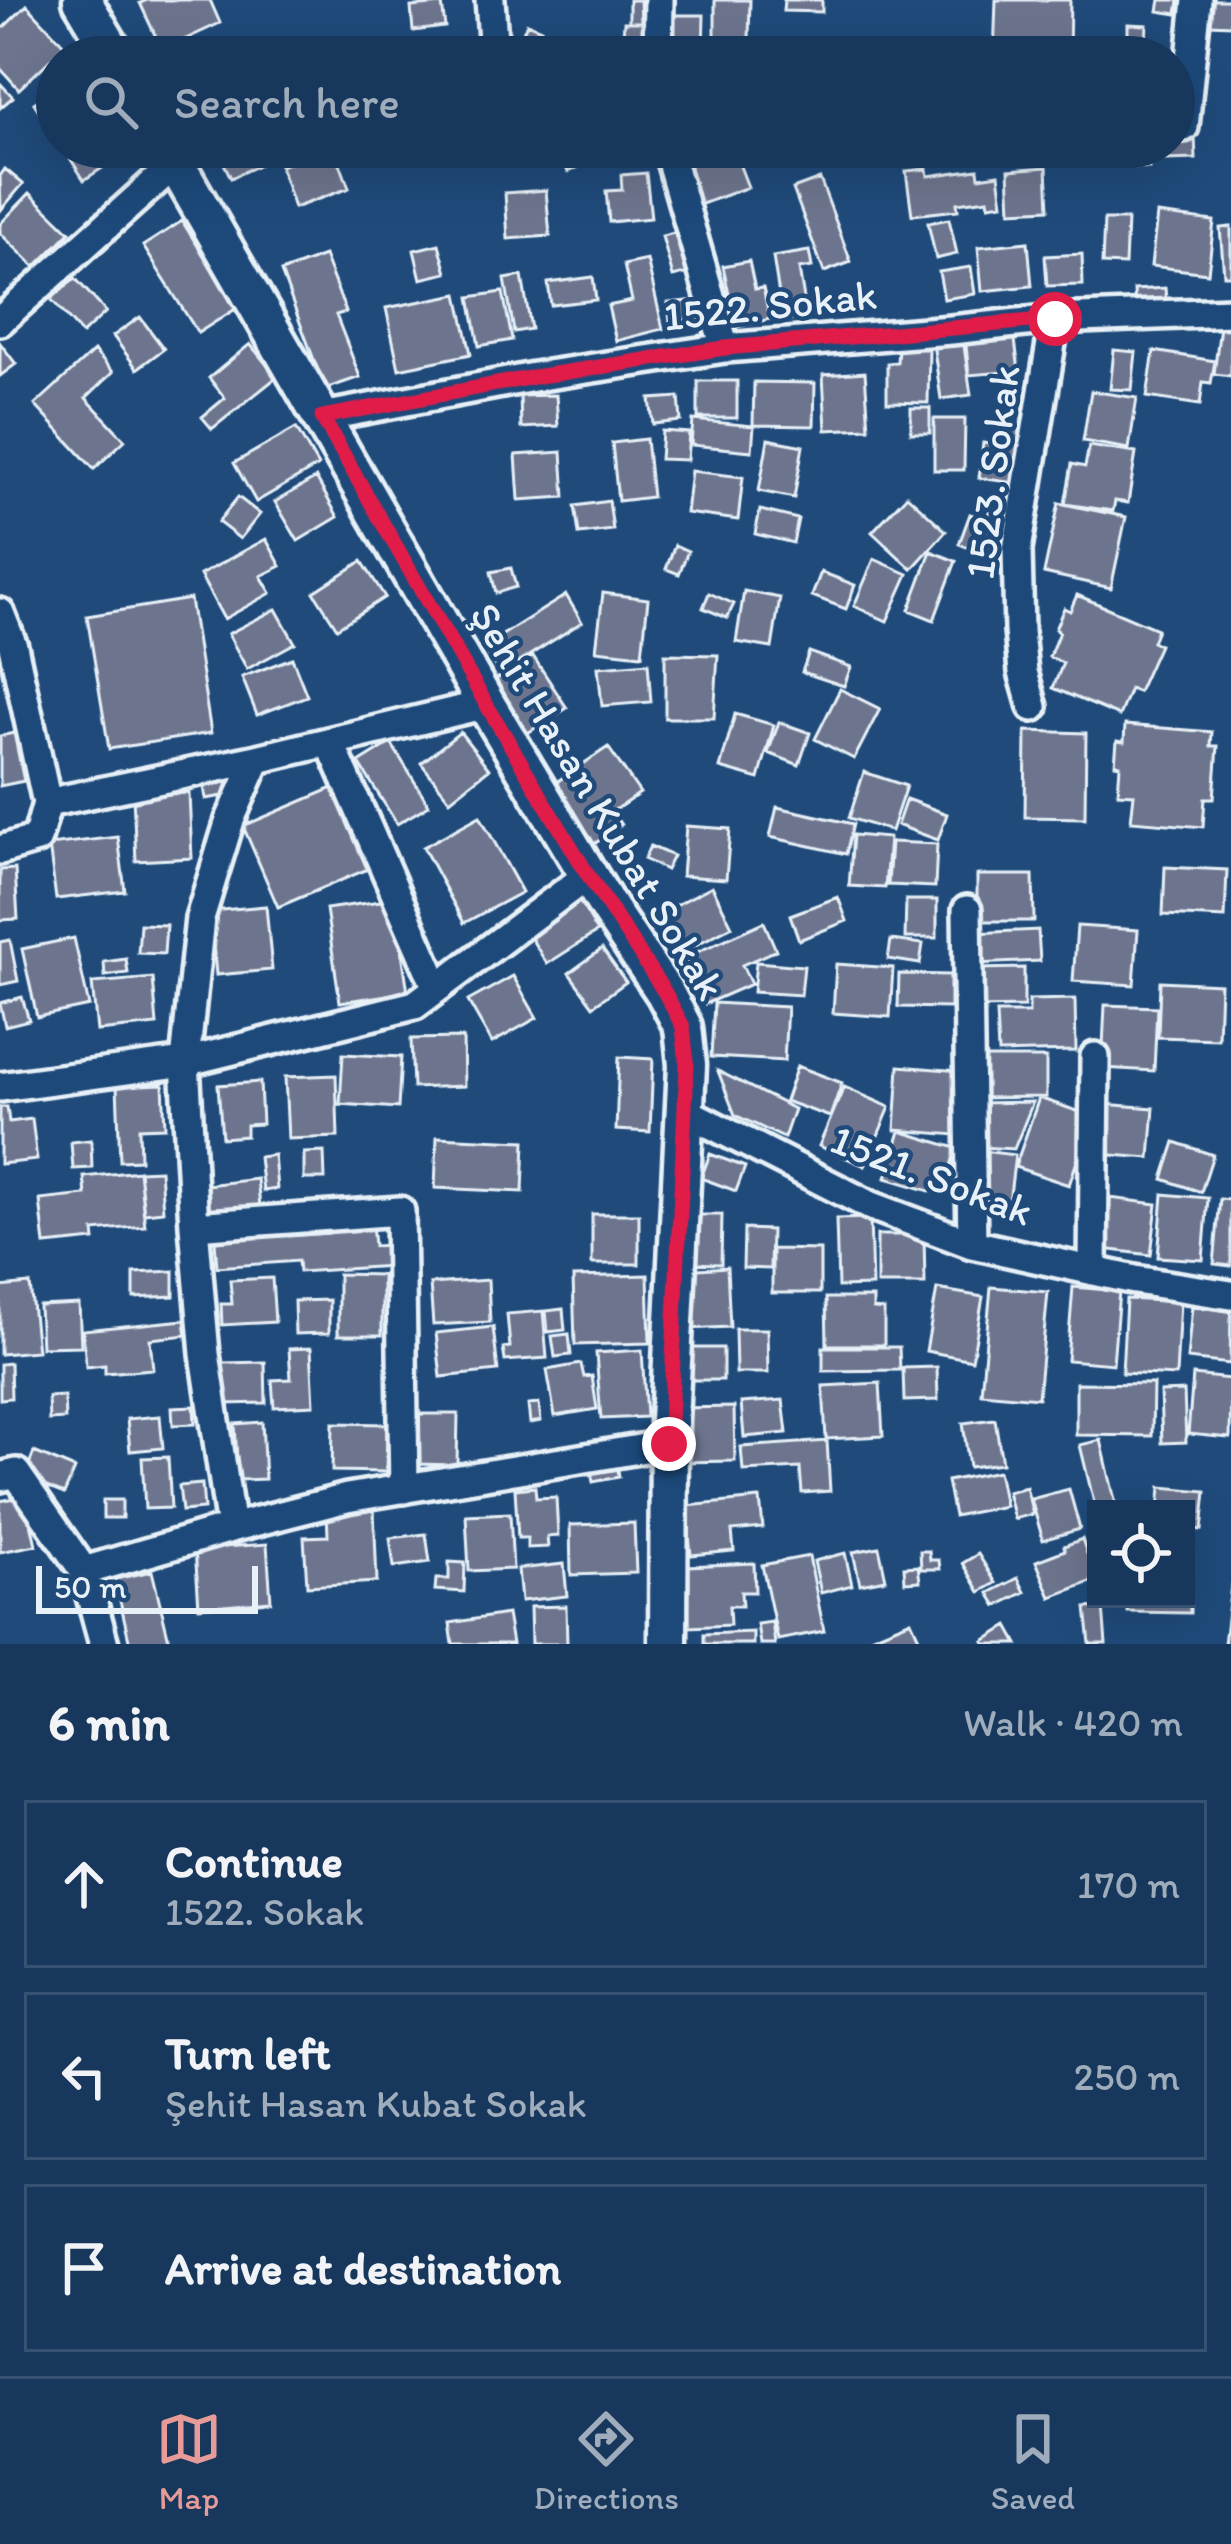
<!DOCTYPE html>
<html lang="en">
<head>
<meta charset="utf-8">
<style>
	:root { --surface:#17385c; --page:#203f62; --text:#f1f3f6; --muted:#9eacbb; --line:#365272; --accent:#e69b98 }
	body { margin:0; font-family:Itim,sans-serif; background:var(--page); color:var(--text) }
	.controls { position:absolute; right:36px; bottom:36px; display:grid; overflow:hidden; border-radius:0px; box-shadow:0 12px 48px #0002 }
	.controls button { width:108px; height:108px; display:grid; place-items:center; padding:0; border:0; border-bottom:3px solid var(--line); background:var(--surface); color:var(--text); font:60px sans-serif }
	.scale { position:absolute; left:36px; bottom:30px; width:222px; box-sizing:border-box; padding-left:12px; border:6px solid #e8f1f8; border-top:0; font-size:33px; line-height:42px; white-space:nowrap; color:#e8f1f8; -webkit-text-stroke:9px #1f4a7a; paint-order:stroke }
	.stop { position:absolute; width:36px; height:36px; margin:-27px; border:9px solid #e11d48; border-radius:50%; background:#fff }
	.stop.end { background:#e11d48; border-color:#fff; box-shadow:0 3px 12px #0008 }
	.list { margin:0; padding:0; list-style:none }
	h2 { display:flex; justify-content:space-between; align-items:center; height:156px; margin:0; padding:0 48px; font-size:51px }
	h2 small { font-size:39px; font-weight:400; color:var(--muted) }
	.list li { display:grid; grid-template-columns:78px 1fr auto; gap:36px; align-items:center; box-sizing:border-box; height:168px; margin:0 24px 24px; padding:0 24px; border:3px solid var(--line); border-radius:0px }
	.list b { display:block; font-size:45px; white-space:nowrap }
	.list p { margin:0; font-size:39px; white-space:nowrap; color:var(--muted) }
	.list em { font-size:39px; font-style:normal; color:var(--muted) }
	.icon { flex:none; width:66px; height:66px; fill:none; stroke:currentColor; stroke-width:2; stroke-linecap:round; stroke-linejoin:round }
	.map { position:relative; flex:none; width:1231px; height:1644px; overflow:hidden }
	.search { position:absolute; background:var(--surface); box-shadow:0 12px 48px #0002; left:36px; right:36px; top:36px; height:132px; display:flex; align-items:center; gap:30px; box-sizing:border-box; padding:0 42px; border-radius:66px; color:var(--muted); font-size:45px }
	.sheet { height:732px; background:var(--surface) }
	nav { display:flex; justify-content:space-around; align-items:center; box-sizing:border-box; height:168px; border-top:3px solid var(--line); background:var(--surface); font-size:33px; color:var(--muted) }
	nav a { display:grid; justify-items:center; gap:6px }
	nav .on { color:var(--accent) }
	.map>svg:first-child { display:block }
	.building { fill:#6d758e; stroke:#e8f1f8; stroke-width:3 }
	.lines { fill:none; stroke-linecap:round; stroke-linejoin:round }
	.street-casing { stroke:#e8f1f8; stroke-width:36 }
	.secondary-casing { stroke:#e8f1f8; stroke-width:45 }
	.street { stroke:#1f4a7a; stroke-width:27 }
	.secondary { stroke:#1f4a7a; stroke-width:36 }
	.route { stroke:#e11d48; stroke-width:15 }
	.labels { text-anchor:middle; dominant-baseline:central; stroke-width:9; stroke-linejoin:round; paint-order:stroke }
	.street-label { font-size:42px; fill:#e8f1f8; stroke:#1f4a7a }
</style>
</head>
<body>
<div class="map">
<svg width="1231" height="1644" viewBox="0 0 1231 1644">
	<rect width="100%" height="100%" fill="#1f4a7a"/>
	<filter id="ink" filterUnits="userSpaceOnUse"><feTurbulence type="fractalNoise" baseFrequency=".00833" numOctaves="2"/><feDisplacementMap in="SourceGraphic" scale="24" xChannelSelector="R" yChannelSelector="G"/><feConvolveMatrix kernelMatrix="1 2 1 2 8 2 1 2 1" color-interpolation-filters="sRGB"/></filter>
	<g filter="url(#ink)">
		<!-- building -->
		<path class="building" d="M147 0H210L220 23 162 50 140 3Z
			M629 0H640L641 22H629Z
			M715 0H750L749 39H715Z
			M784 0H822V12L783 11Z
			M996 0H1070L1069 57H994Z
			M1160 0H1179L1177 14 1158 11Z
			M1210 0H1231V25L1209 24Z
			M442 4 445 27 413 31 411 7Z
			M27 5 65 46 19 89 0 68V31Z
			M667 15H704L703 51 666 50Z
			M624 22H643L642 50H630V57H583L584 36H623Z
			M527 23 541 29 532 50 518 44Z
			M1128 24 1147 25 1146 41 1128 40Z
			M216 42 224 57H189Z
			M853 49 855 57H821Z
			M0 83 13 97 0 108Z
			M57 88V138L34 103Z
			M1174 136H1195L1196 159 1166 160V147H1174Z
			M63 147H124L127 152 84 180Z
			M216 147H266L271 159 231 178Z
			M334 147 349 188 294 208 280 166Z
			M573 147H580L587 163 568 172 559 153Z
			M676 147H722L681 161Z
			M1107 147H1151L1149 168 1106 165Z
			M733 148 748 187 699 205 685 167Z
			M1047 167 1049 209 1011 211 1009 170Z
			M5 169 23 184 1 210 0 176Z
			M927 169 928 176 978 169 979 177 999 174 1003 203 989 205 988 199 957 203 958 210 912 215 906 171Z
			M646 173 651 218 609 222 606 191 622 190 621 175Z
			M820 179 851 262 824 272 793 189Z
			M546 190 550 236 508 239 505 193Z
			M30 193 70 232 35 267 0 233V224Z
			M1157 214 1214 221 1208 273 1151 266Z
			M949 219 957 254 936 259 928 223Z
			M1104 220H1127L1125 265 1102 264Z
			M182 221 237 308 198 333 143 246Z
			M1231 227V275H1224L1220 228Z
			M686 230 697 271 673 277 662 236Z
			M1028 242 1032 286 982 291 978 247Z
			M439 244 447 273 421 279 414 250Z
			M809 251 812 267 799 269 807 317 783 321 773 257Z
			M1082 254 1083 285 1047 286 1045 256Z
			M324 256 346 312 336 315 360 377 325 389 281 272Z
			M647 260 663 329 616 341 608 306 632 301 624 265Z
			M749 261 755 289 763 288 770 319 736 327 723 266Z
			M971 267 975 294 944 299 939 272Z
			M522 276 531 329 514 332 505 279Z
			M593 277 596 300 551 305 548 283Z
			M75 278 106 312 82 334 51 299Z
			M1165 288 1167 310 1135 312 1134 290Z
			M503 292 512 340 479 346 470 297Z
			M458 294 471 354 399 369 386 308Z
			M689 301 691 320 670 322 668 303Z
			M140 317 164 349 137 369 113 336Z
			M1221 318 1231 319V376L1214 374Z
			M1014 332 1019 371 969 375 965 336Z
			M963 339 971 395 941 399 933 343Z
			M0 343 16 364 0 376Z
			M250 344 277 377 212 429 202 417 225 398 209 378Z
			M898 348 929 349 928 403 887 402V363L897 362Z
			M1114 350 1136 352 1132 390 1110 389Z
			M94 351 113 372 86 398 125 440 94 469 35 405Z
			M1154 351 1215 361 1211 383 1203 382 1200 405 1147 397Z
			M865 372 869 428 826 430 823 375Z
			M698 381H737V418H698Z
			M754 382 815 383 814 426 753 425Z
			M1091 391 1137 398 1129 449 1083 441Z
			M556 395 558 426 521 428 520 396Z
			M679 397 681 421 653 424 650 399Z
			M911 408H930V433H911Z
			M934 419H965L964 470H934Z
			M693 420 754 426 752 451 691 445Z
			M999 423 1024 426 1021 449 1023 484 979 478 983 443 997 445Z
			M296 428 318 466 256 502 234 463Z
			M662 431 689 433 687 460 660 459Z
			M646 439 652 497 618 501 612 443Z
			M768 439 803 446 794 498 759 491Z
			M1089 446 1136 453 1128 503 1115 501 1113 511 1065 504 1072 464 1085 467Z
			M562 452 565 497 519 500 516 455Z
			M691 471 743 477 738 520 686 513Z
			M316 478 338 517 298 541 275 502Z
			M907 495 946 531 912 569 872 532Z
			M238 497 260 514 240 539 218 522Z
			M609 501 613 530 579 534 575 506Z
			M1059 503 1126 517 1111 588 1044 573Z
			M991 507 1013 514 1005 535 1016 539 1008 563 959 544 970 514 986 520Z
			M760 510 798 519 793 543 755 534Z
			M266 539 281 566 261 576 271 593 224 619 200 575Z
			M675 545 688 551 679 574 666 569Z
			M931 551 956 561 934 620 909 610Z
			M874 559 908 574 887 621 854 606Z
			M362 561 385 597 337 628 314 592Z
			M511 568 516 587 496 593 491 572Z
			M821 572 855 585 846 609 812 596Z
			M744 591 780 598 772 648 736 642Z
			M603 593 648 599 642 655 596 650Z
			M709 593 734 604 727 618 703 608Z
			M566 595 582 622 500 674 483 647Z
			M1077 595 1157 629 1152 642 1159 645 1138 692 1130 689 1119 716 1053 688 1063 663 1049 657 1059 632 1055 629 1064 608 1070 611Z
			M190 599 211 733 109 749 87 616Z
			M276 609 295 643 247 669 228 634Z
			M809 652 851 667 844 686 802 672Z
			M665 654 718 655 714 718H665Z
			M533 656 567 708 526 734 492 682Z
			M292 658 307 696 257 715 242 677Z
			M648 663 651 702 602 706 598 667Z
			M840 689 880 709 854 759 815 739Z
			M735 714 774 725 759 779 720 768Z
			M779 722 810 733 799 765 768 753Z
			M1125 725 1212 732 1211 746H1218L1214 798H1205L1203 827 1131 821 1134 794 1118 793 1120 765 1115 764 1117 741 1124 742Z
			M1026 731 1086 733 1085 818 1025 817Z
			M460 732 489 769 450 800 421 763Z
			M14 733 24 781 0 786V736Z
			M391 743 429 805 397 824 359 763Z
			M608 747 640 793 612 812 621 825 593 845 552 785Z
			M864 772 906 786 891 831 849 818Z
			M226 776 229 795 206 799 203 780Z
			M340 785 375 866 278 907 243 826Z
			M189 793 192 858 136 861 133 796Z
			M906 799 947 814 938 840 897 825Z
			M777 807 853 824 846 854 770 837Z
			M480 816 522 892 464 923 423 847Z
			M686 826 730 829 726 879 682 876Z
			M853 835 889 838 885 888 849 886Z
			M118 837 125 891 56 899 49 845Z
			M891 842 937 844 935 887 888 885Z
			M650 846 673 856 666 870 644 859Z
			M1165 867 1227 870 1225 918 1163 915Z
			M15 869 18 919 0 920V870Z
			M977 875H1033L1034 921H977Z
			M712 886 732 926 676 955 655 916Z
			M838 897 847 921 799 940 790 915Z
			M577 898 587 913 607 923 593 926 597 932 547 964 526 930Z
			M394 899 408 992 340 1002 326 909Z
			M906 900H937V938H905Z
			M266 906 272 970 216 975 210 911Z
			M764 922 776 950 742 965 751 984 705 1004 684 958Z
			M140 924 166 925 164 954 138 953Z
			M1077 926 1138 930 1134 985 1073 981Z
			M1038 930 1040 961 975 964 974 933Z
			M74 938 89 1006 37 1017 22 949Z
			M10 940 18 981 0 985V942Z
			M891 940 923 944 920 964 888 959Z
			M602 949 626 982 593 1006 569 973Z
			M126 959 128 973 105 976 104 962Z
			M756 962 804 966 801 995 753 992Z
			M836 964 893 968 890 1017 833 1013Z
			M1024 968V1007L978 1008 977 969Z
			M899 974 950 975V1008L898 1007Z
			M513 976 537 1018 492 1043 468 1001Z
			M153 978 157 1025 97 1031 92 983Z
			M1160 981 1220 984 1218 1039 1158 1037Z
			M22 997 29 1020 5 1026 0 1003Z
			M1075 999 1076 1051 998 1053 996 1013H1029V1000Z
			M714 1003 787 1007 784 1061 711 1057Z
			M1105 1005 1157 1007 1154 1071 1102 1068Z
			M463 1038 464 1086 413 1088 411 1039Z
			M343 1054 401 1057 398 1108 340 1104Z
			M619 1057 653 1059 650 1132 616 1130Z
			M977 1058H1046V1097L977 1098Z
			M797 1066 842 1083 830 1117 785 1101Z
			M899 1066 961 1071 956 1135 895 1130Z
			M718 1071 794 1109 784 1138 735 1115Z
			M336 1075 338 1137 288 1139 285 1077Z
			M260 1082 262 1124 246 1125V1136L222 1138 218 1085Z
			M163 1084 165 1127 139 1128 140 1160 120 1161 117 1086Z
			M844 1087 890 1107 865 1166 819 1146Z
			M1039 1098 1092 1116 1069 1185 1015 1167Z
			M1033 1102 1014 1149 979 1147V1103Z
			M1102 1104 1154 1108 1150 1158 1099 1154Z
			M0 1107H7L9 1122 32 1119 37 1160 0 1164Z
			M900 1131 956 1148 943 1195 886 1178Z
			M437 1137 525 1141 523 1192 435 1188Z
			M91 1140 92 1168 73 1169 71 1142Z
			M1175 1142 1213 1155 1201 1192 1163 1179Z
			M982 1151 1015 1155 1008 1211 975 1207Z
			M324 1152 325 1179H304V1153Z
			M710 1154 745 1167 736 1191 701 1178Z
			M274 1155 277 1189 263 1191 259 1157Z
			M160 1170 163 1211 144 1213 139 1171Z
			M139 1171 145 1226 94 1231 95 1240 45 1245 40 1200 86 1195 84 1177Z
			M257 1179 260 1206 201 1212 198 1186Z
			M1163 1194 1208 1198 1203 1260 1158 1257Z
			M1102 1197 1157 1204 1151 1255 1095 1248Z
			M1220 1199 1231 1200V1266L1214 1264Z
			M592 1214H639V1264H592Z
			M684 1215H722L721 1264 684 1263Z
			M870 1218 872 1286 838 1287 836 1219Z
			M289 1223 290 1236 328 1233V1225L372 1223 374 1246 389 1245 391 1266 299 1272 298 1261 217 1267 215 1241 227 1240 226 1227Z
			M744 1229 771 1230 770 1269 743 1268Z
			M877 1235H924L925 1284H877Z
			M772 1249 820 1250V1293H772Z
			M727 1267 730 1327 687 1329 684 1270Z
			M174 1271V1296L134 1298V1273Z
			M338 1274 382 1275V1335H338Z
			M648 1275 650 1343 575 1345 573 1277Z
			M272 1278 275 1322 222 1325 221 1304H232L230 1280Z
			M488 1280 490 1322 433 1325 430 1284Z
			M30 1284 37 1351 0 1354V1287Z
			M991 1287 1048 1292 1038 1398 981 1393Z
			M1073 1287 1119 1291 1113 1364 1067 1360Z
			M937 1289 983 1297 972 1360 926 1351Z
			M826 1298H873V1309L884 1310V1345H827Z
			M1126 1299 1180 1302 1176 1376 1122 1373Z
			M329 1300V1333L295 1334 294 1301Z
			M79 1304 81 1346 41 1347 39 1306Z
			M1192 1306 1231 1311 1230 1364 1187 1359Z
			M563 1309 565 1330 548 1332 546 1311Z
			M543 1311 547 1358 505 1361 503 1348 510 1347 507 1314Z
			M185 1320 187 1335 150 1339 153 1369 105 1373V1365L86 1367 83 1330Z
			M493 1327 498 1371 441 1377 436 1333Z
			M735 1329H767L768 1373H736Z
			M569 1334 571 1355 555 1357 552 1336Z
			M823 1347H899L900 1370 823 1371Z
			M311 1348 314 1405 274 1407 272 1380 291 1379 289 1349Z
			M679 1348H723V1380H679Z
			M642 1350 646 1417 601 1419 596 1353Z
			M265 1362 266 1403 224 1404 223 1363Z
			M10 1363 11 1398 0 1399V1364Z
			M581 1364 584 1377 592 1376 597 1409 555 1416 547 1370Z
			M937 1367 938 1400 904 1401 903 1368Z
			M1193 1375 1231 1379 1230 1438 1188 1434Z
			M880 1383 883 1436 826 1439 823 1386Z
			M1076 1383 1153 1384 1152 1436 1076 1435Z
			M1184 1391 1186 1442 1162 1443 1160 1392Z
			M64 1396 65 1419 49 1420 48 1397Z
			M783 1400 787 1433 744 1437 741 1403Z
			M539 1404 541 1421 530 1423 528 1405Z
			M194 1406 195 1424 173 1425 172 1407Z
			M734 1407 735 1461 680 1462 679 1408Z
			M415 1414H458L457 1465 414 1464Z
			M160 1416 163 1448 130 1451 127 1419Z
			M995 1419 1002 1463 969 1467 963 1423Z
			M262 1422 265 1479 238 1480 235 1424Z
			M333 1423 387 1424 386 1472 332 1471Z
			M1101 1440 1117 1509 1096 1511 1080 1445Z
			M827 1441 830 1491 802 1493 800 1468 743 1471 741 1447Z
			M34 1452 75 1469 64 1494 24 1478Z
			M168 1457 171 1508 145 1509 142 1458Z
			M617 1462 619 1477 593 1482 590 1466Z
			M998 1471 1005 1506 954 1516 947 1481Z
			M202 1484 204 1509 182 1511 179 1486Z
			M535 1487 536 1498 556 1497 558 1536 547 1537 548 1547 527 1548V1538H518L515 1489Z
			M1026 1487 1033 1514 1014 1519 1007 1492Z
			M1161 1487 1206 1491 1202 1530 1186 1528V1509H1159Z
			M1069 1489 1080 1529 1043 1540 1031 1499Z
			M25 1496 36 1545 0 1552V1501Z
			M760 1499 763 1528 732 1531 734 1551 691 1555 686 1506Z
			M103 1500H122V1518H103Z
			M374 1509 377 1582 307 1586 304 1537 328 1536 327 1511Z
			M510 1513 513 1569 469 1571 466 1515Z
			M634 1523 636 1573 571 1575 570 1525Z
			M426 1534 430 1562 394 1567 390 1538Z
			M1082 1539 1096 1580 1051 1597 1036 1561 1065 1550 1064 1546Z
			M267 1544 271 1601 199 1607 195 1549Z
			M879 1547 886 1579 860 1584 853 1552Z
			M920 1551H929L930 1560H939L940 1569H921Z
			M845 1553 852 1585 821 1593 814 1561Z
			M978 1554 996 1583 980 1592 963 1563Z
			M809 1556 824 1631 778 1640 762 1565Z
			M449 1562 465 1563 464 1592 435 1590 436 1579H449Z
			M754 1563 755 1592H741L742 1606H729L730 1625 689 1627 687 1566Z
			M564 1564 567 1596 521 1601 518 1569Z
			M918 1566 920 1581 905 1582 904 1567Z
			M1186 1569H1190V1613L1128 1612V1599H1186Z
			M152 1571 169 1640 153 1644H130L115 1579Z
			M1018 1578 1025 1592 997 1606 989 1593Z
			M1231 1585V1644H1224Z
			M566 1606 567 1644H531L530 1607Z
			M1103 1607 1106 1644H1090L1086 1608Z
			M507 1614 512 1644H453L450 1623Z
			M911 1620 922 1644H873L870 1637Z
			M772 1622 775 1644H760L757 1624Z
			M1008 1626 1018 1644H986L984 1641Z
			M753 1632V1644H704V1634Z"/>
		<g class="lines">
			<!-- street casing -->
			<g class="street-casing">
				<path id="street" d="M490 0 494 53
					M658 57 659 0
					M1184 127 1197 0
					M667 147 725 348
					M0 321 175 164
					M322 417 534 377 725 348 951 330 1055 319 1231 312
					M0 613 13 646 47 803
					M1033 707 1023 672 1019 631 1017 550 1055 319
					M330 742 437 988
					M0 850 37 839 47 803 257 759 486 704
					M967 910 972 1244
					M0 1087 185 1062 415 1005 588 875
					M685 1111 869 1205 972 1244 1135 1280 1231 1295
					M194 1226 400 1211 404 1489
					M1093 1271 1095 1057
					M0 1477 16 1473 84 1571 104 1644
					M231 1528 205 1354 194 1226 185 1062 200 918 230 820 257 759
					M84 1571 231 1528 347 1498 669 1444"/>
			</g>
			<!-- secondary casing -->
			<g class="secondary-casing">
				<path id="secondary" d="M82 0 116 57
					M166 147 486 704 610 911 665 993 683 1027 687 1065 669 1421 668 1644"/>
			</g>
			<!-- street -->
			<use href="#street" class="street"/>
			<!-- secondary -->
			<use href="#secondary" class="secondary"/>
		</g>
	</g>
	<g class="lines" filter="url(#ink)">
		<!-- route -->
		<path class="route" d="M669 1444 687 1065 683 1027 665 993 588 875 486 704 322 417 534 377 725 348 1055 319"/>
	</g>
	<g class="labels">
		<!-- street labels -->
		<g class="street-label">
			<text transform="translate(770 305) rotate(-6)">1522. Sokak</text>
			<text transform="translate(992 472) rotate(-83)">1523. Sokak</text>
			<text transform="translate(598 801) rotate(59)">Şehit Hasan Kubat Sokak</text>
			<text transform="translate(932 1175) rotate(21)">1521. Sokak</text>
		</g>
	</g>
</svg>
<div class="controls">
<button><svg class="icon" aria-label="locate" viewBox="0 0 24 24"><circle cx="12" cy="12" r="6"/><path d="M12 2v4M12 18v4M2 12h4M18 12h4"/></svg></button>
</div>
<div class="scale">50 m</div>
<div class="stop" style="left:1055px;top:319px"></div>
<div class="stop end" style="left:669px;top:1444px"></div>
<div class="search"><svg class="icon" aria-label="search" viewBox="0 0 24 24"><circle cx="10" cy="10" r="6"/><path d="M15 15l6 6"/></svg>Search here</div>
</div>
<section class="sheet">
<h2>6 min<small>Walk · 420 m</small></h2>
<ul class="list">
<li><svg class="icon" aria-label="ahead" viewBox="0 0 24 24"><path d="M12 20V5M6 11l6-6 6 6"/></svg><div><b>Continue</b><p>1522. Sokak</p></div><em>170 m</em></li>
<li><svg class="icon" aria-label="left" viewBox="0 0 24 24"><path d="M17 20v-9H6M10 6l-5 5 5 5"/></svg><div><b>Turn left</b><p>Şehit Hasan Kubat Sokak</p></div><em>250 m</em></li>
<li><svg class="icon" aria-label="arrive" viewBox="0 0 24 24"><path d="M6 21V4h12l-3 4 3 4H6"/></svg><div><b>Arrive at destination</b></div></li>
</ul>
</section>
<nav>
<a class="on"><svg class="icon" aria-label="map" viewBox="0 0 24 24"><path d="M3 6l6-2 6 2 6-2v14l-6 2-6-2-6 2zM9 4v14M15 6v14"/></svg>Map</a>
<a><svg class="icon" aria-label="directions" viewBox="0 0 24 24"><path d="M12 3l9 9-9 9-9-9zM9 14v-3h6M13 9l2 2-2 2"/></svg>Directions</a>
<a><svg class="icon" aria-label="saved" viewBox="0 0 24 24"><path d="M7 4h10v16l-5-4-5 4z"/></svg>Saved</a>
</nav>
</body>
</html>
